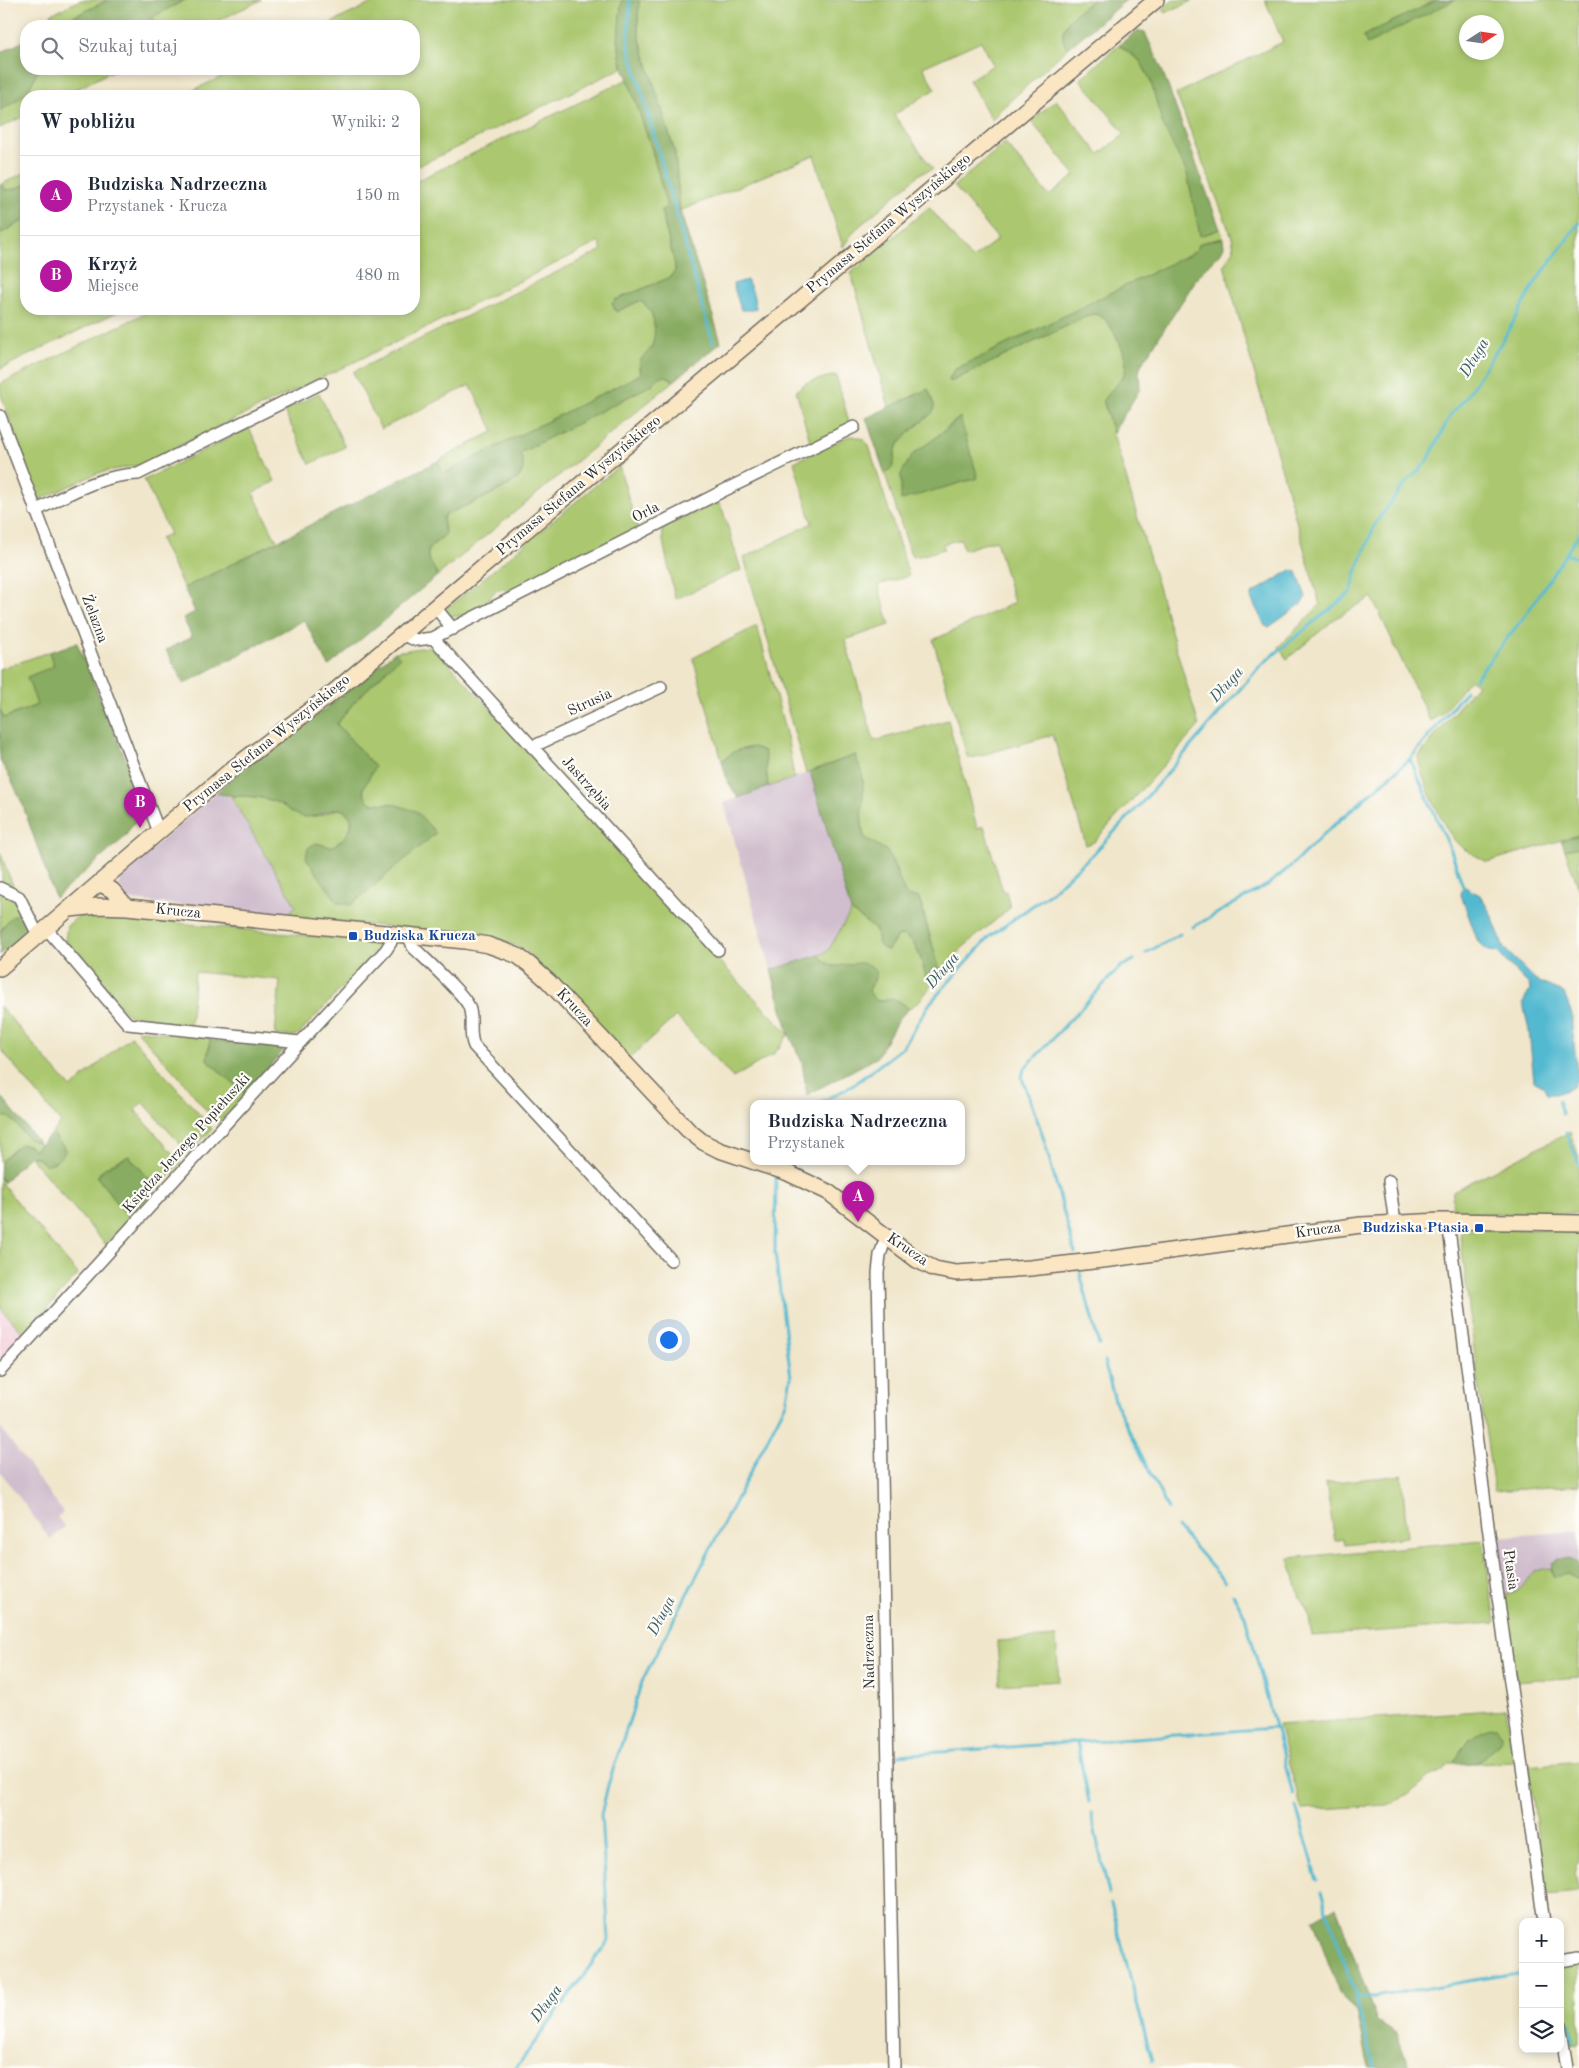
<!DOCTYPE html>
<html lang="pl">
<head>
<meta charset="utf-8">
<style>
	:root { --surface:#fff; --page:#f6f6f7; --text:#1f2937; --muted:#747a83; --line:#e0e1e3; --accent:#b5179e }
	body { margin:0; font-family:"Old Standard TT",serif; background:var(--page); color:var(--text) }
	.controls { position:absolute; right:15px; bottom:15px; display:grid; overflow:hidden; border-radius:10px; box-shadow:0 2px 8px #0003 }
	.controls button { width:45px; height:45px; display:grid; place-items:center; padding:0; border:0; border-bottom:1px solid var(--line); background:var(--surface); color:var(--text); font:25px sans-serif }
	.compass { position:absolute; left:1459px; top:15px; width:45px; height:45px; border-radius:50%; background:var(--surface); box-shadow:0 2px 8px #0003; rotate:78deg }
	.you { position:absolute; left:668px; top:1339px; width:18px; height:18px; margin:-12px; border:4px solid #fff; border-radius:50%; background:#1a73e8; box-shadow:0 0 0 8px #1a73e833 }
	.badge { display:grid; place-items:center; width:32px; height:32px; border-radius:50%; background:var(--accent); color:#fff; font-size:16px; font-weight:700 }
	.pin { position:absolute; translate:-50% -41px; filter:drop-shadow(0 1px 2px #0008) }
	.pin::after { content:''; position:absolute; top:26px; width:18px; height:15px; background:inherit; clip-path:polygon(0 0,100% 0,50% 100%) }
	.popup { position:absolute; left:750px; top:1100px; width:215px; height:65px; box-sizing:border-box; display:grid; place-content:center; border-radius:10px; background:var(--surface); filter:drop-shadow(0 1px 4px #0005); font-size:16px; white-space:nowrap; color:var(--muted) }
	.popup b { font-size:19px; color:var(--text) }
	.popup::after { content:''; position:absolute; left:50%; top:100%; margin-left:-10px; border:10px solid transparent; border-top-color:var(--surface) }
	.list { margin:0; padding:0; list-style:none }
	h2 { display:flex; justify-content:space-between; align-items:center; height:65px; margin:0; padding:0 20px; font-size:21px }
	h2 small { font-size:16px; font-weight:400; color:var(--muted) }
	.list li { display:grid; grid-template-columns:32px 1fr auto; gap:15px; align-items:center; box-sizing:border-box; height:80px; padding:0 20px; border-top:1px solid var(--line) }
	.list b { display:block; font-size:19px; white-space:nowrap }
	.list p { margin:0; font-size:16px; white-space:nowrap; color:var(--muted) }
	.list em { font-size:16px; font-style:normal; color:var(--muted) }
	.icon { flex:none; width:28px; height:28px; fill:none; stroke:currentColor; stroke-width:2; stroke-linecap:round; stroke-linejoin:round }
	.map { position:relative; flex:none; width:1579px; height:2068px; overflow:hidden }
	.search { position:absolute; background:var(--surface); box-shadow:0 2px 8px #0003; left:20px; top:20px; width:400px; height:55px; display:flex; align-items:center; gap:12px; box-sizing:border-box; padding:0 18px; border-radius:20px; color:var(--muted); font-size:19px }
	.panel { position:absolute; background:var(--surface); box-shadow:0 2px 8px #0003; left:20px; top:90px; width:400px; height:225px; border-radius:20px }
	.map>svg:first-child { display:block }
	.built { fill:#f4cfdd }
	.industrial { fill:#d0bdcd }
	.green { fill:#abc86f; stroke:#6b7a4d; fill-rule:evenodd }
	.forest { fill:#88ac62; stroke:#5a6c46 }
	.water { fill:#52b9d0; stroke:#3e727e }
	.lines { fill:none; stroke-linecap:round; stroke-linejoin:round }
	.stream { stroke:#52b9d0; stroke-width:3 }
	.street-casing { stroke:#706c63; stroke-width:14 }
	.secondary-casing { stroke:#706c63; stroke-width:18 }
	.street { stroke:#fff; stroke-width:11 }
	.secondary { stroke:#fbe6c3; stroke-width:15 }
	.transit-dot { fill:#1a4fb4; stroke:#fdfcf7; stroke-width:2 }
	.labels { text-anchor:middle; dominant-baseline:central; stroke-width:4.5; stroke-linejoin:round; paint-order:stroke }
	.street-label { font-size:15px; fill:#2b2b2b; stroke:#fdfcf7 }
	.transit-label { font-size:15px; font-weight:bold; fill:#164399; stroke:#fdfcf7; text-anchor:start }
	.water-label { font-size:16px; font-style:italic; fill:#395d65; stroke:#fdfcf7 }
</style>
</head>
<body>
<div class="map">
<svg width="1579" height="2068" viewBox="0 0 1579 2068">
	<rect width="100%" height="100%" fill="#fdfcf7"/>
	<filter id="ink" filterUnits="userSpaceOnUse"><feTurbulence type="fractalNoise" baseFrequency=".02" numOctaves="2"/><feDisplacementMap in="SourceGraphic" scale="10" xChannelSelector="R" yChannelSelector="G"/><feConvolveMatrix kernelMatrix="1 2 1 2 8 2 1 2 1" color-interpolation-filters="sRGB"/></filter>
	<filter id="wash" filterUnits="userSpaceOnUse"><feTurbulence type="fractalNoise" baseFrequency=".0096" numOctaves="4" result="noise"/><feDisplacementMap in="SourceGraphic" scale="20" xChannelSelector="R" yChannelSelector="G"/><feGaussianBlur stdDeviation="1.12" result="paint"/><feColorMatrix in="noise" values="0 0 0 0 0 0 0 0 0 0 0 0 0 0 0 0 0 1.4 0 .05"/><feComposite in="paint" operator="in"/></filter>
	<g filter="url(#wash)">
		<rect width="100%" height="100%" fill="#f0e6cb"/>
		<!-- built -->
		<path class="built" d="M0 1308 27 1336 0 1365Z"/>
		<!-- industrial -->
		<path class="industrial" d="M810 772 851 911 828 952 771 970 724 803Z
			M216 793 231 797 296 906 286 916 132 900 125 896 119 884 120 877Z
			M0 1427 63 1512 57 1517 65 1527 50 1539 0 1471Z
			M1579 1531V1563L1575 1560 1552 1563 1551 1568 1535 1572 1520 1590 1511 1594H1504L1495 1537Z"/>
		<!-- green -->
		<path class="green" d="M81 0H108L56 25 51 14Z
			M185 0H261L207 26H157L152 17Z
			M378 0H622L618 40 622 68 414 168V96H181L238 69H414V26H325Z
			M639 0H1094C1083 6 1065 20 1063 33 1062 39 1065 44 1067 49L1000 110 992 120 969 80 993 65 981 41 923 67 935 89 894 115 933 169 921 173 855 230 843 247 814 155 680 211 675 153 640 39 638 26Z
			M1173 0H1194L1165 13 1163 9Z
			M1265 0H1437L1363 36 1367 43 1455 0H1579V835L1487 862C1477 856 1465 851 1457 843 1445 832 1419 774 1418 757L1477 684 1470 679 1442 714 1430 721 1372 597 1336 618 1287 659 1278 647 1320 605 1224 265 1234 250 1232 237 1176 94 1283 42ZM1466 22H1496V52H1466Z
			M1119 45 1140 61 1150 79 1172 141 1187 173 1192 194 1210 233 1220 229 1223 238 1200 243 1197 251 954 370 949 379 950 382 1092 314C1095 314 1098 314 1100 316 1111 321 1128 356 1126 368 1124 380 1111 391 1103 400L1199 726 1094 842 1086 845 1053 735 968 759 933 640 1014 603 996 540 964 550 961 539 943 544 944 549 916 557 911 555 885 474 893 466 896 448 910 432 928 416 934 404 928 389 889 407 851 273 929 207 972 259 998 239 954 186 1005 143 1049 196 1075 175 1031 121 1056 100 1099 154 1125 134 1080 79ZM960 417 901 499 937 436Z
			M44 69H116L63 96H26V115L0 128V110C19 101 30 92 37 72Z
			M628 79 652 150 667 207 661 211 675 265V271L669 278 615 300 616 312 639 301C655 307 658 332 652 347 647 359 636 355 641 374L443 474 438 461 494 431 470 385 381 429 353 372 602 250 599 242 417 332 139 465 98 473 39 500 0 392V384L154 309H414V182Z
			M26 172V184L15 189 6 190 2 184Z
			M26 219V309H123L0 369V234Z
			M664 375 674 381 437 576C436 568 427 564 428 555 428 543 444 542 445 530 445 527 443 522 443 518L445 515C462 507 510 489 520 476 525 468 522 461 520 453L653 384 659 377Z
			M836 375 850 426 811 445 796 391 806 383Z
			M319 393 345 447 310 464 284 411Z
			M249 428 275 481 253 493 277 541 184 588 160 539 170 534 144 480Z
			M853 436 863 439 869 446 909 576 878 585 890 625 845 640 874 741 948 720 977 828 984 826 1003 892 1006 891 1010 908 961 949 941 974 919 897H908C898 887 899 872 892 860 885 849 873 846 864 837L861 815 863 782 855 755 806 773 744 558 812 523 794 462 847 437Z
			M619 466 638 530 513 592 501 589 495 591 482 607 462 616H448L444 611Z
			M718 502 723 511 741 570 675 599 663 541 662 528Z
			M757 626 788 741 794 778 768 787 765 755 760 749C745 745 733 751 722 761L693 658Z
			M433 646 715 957 789 1034 775 1053 733 1078 676 1016 629 1059 525 950 496 938 286 916 296 906 231 797C242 795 263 797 274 801 291 808 299 821 321 815 336 811 339 803 351 818 352 833 342 847 326 847L332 894 412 811 393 804 371 803 366 799 363 789 374 767 337 724 356 700 400 657 395 652Z
			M49 652 54 666 37 705 3 718 0 709V669Z
			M1579 847V889L1565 850Z
			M0 852 13 886 2 884C3 873 0 863 0 852Z
			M0 893 11 895 23 912 5 924 0 933Z
			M851 911 876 930 892 945 896 938 903 935C918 943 922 962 926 977L936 980 920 1000 909 1009C895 996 894 1000 876 1001L868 992 875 980C856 973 831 970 819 955L828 951Z
			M87 914 380 943 378 949 300 1033 294 1036 275 1035 280 980 195 972 190 1026 139 1020 128 1015 65 941 67 926 76 918Z
			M0 1006 71 1088 131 1036 212 1129 189 1154 143 1102 135 1110 181 1163 157 1188 129 1156C118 1161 103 1165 97 1177L129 1218 105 1244 31 1158 36 1157 45 1165 59 1141 52 1133 61 1123 0 1048Z
			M142 1030 210 1038 207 1060 245 1094 217 1124 182 1080 137 1031Z
			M6 1116C20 1121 22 1141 38 1142L40 1145 34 1150 28 1145 13 1149 0 1162V1117Z
			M1570 1132 1579 1157V1214L1452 1213 1453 1191Z
			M0 1178 4 1182 2 1184 78 1274 24 1334 0 1308Z
			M1464 1229 1579 1230V1485L1494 1491 1476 1365 1460 1234Z
			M1402 1475 1407 1537 1345 1544 1343 1539 1335 1541 1326 1483Z
			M1483 1540 1495 1623 1312 1636 1308 1612 1300 1598 1289 1558Z
			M1551 1568 1553 1576 1567 1574 1579 1580V1677L1516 1682 1504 1594C1524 1594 1522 1582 1535 1572 1539 1569 1546 1569 1551 1568Z
			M1056 1637 1059 1681 1000 1685 997 1641Z
			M1506 1709 1513 1761 1476 1763 1499 1744 1470 1738 1454 1764H1448L1442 1771 1431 1776 1408 1795 1388 1805 1302 1810 1278 1725Z
			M1579 1761V1861L1575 1874 1579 1892 1546 1895 1528 1766Z
			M1579 1961V2044L1570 2045 1560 1985V1964Z"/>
		<!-- forest -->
		<path class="forest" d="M108 0H185L152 17 157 26H55Z
			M622 0H639L638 26 640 39 675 153 680 211 721 342 674 381 668 376 659 377 653 384 520 453C523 460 525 468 520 475 511 488 462 507 445 515L443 518 445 535C441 539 436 541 432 545 420 557 436 565 437 576L329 666 304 620 184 684 166 650 192 637 183 618 195 612 184 588 438 461 443 474 641 374 640 361C643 355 650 352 652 346 657 331 655 307 639 301L616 312 612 304 615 300 669 278 675 271V265L661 210 667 207 652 150 628 79C615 55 618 26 622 0Z
			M1094 0H1126L1067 49C1065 44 1062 39 1063 33 1065 20 1083 6 1094 0Z
			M1437 0H1455L1367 44 1363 36Z
			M1138 30 1145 33 1161 67 1220 229 1200 236 1187 173 1163 126 1150 79 1140 61 1119 45Z
			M26 40V69H44L37 72C29 92 19 101 0 110V53Z
			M2 184 6 190 15 189 26 184V219L0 234V185Z
			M1223 238 1224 247 1220 254 1199 275 1141 365 1139 372 1140 389 1113 433 1103 400C1110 389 1124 381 1126 368 1128 355 1111 321 1100 316 1097 314 1095 314 1092 314L950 382 949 379 954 370 1196 251 1200 243Z
			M928 389 934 404V411C923 422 905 432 897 447 891 460 900 461 885 474L866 418Z
			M960 417 978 478 901 500V474L912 455 946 430Z
			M77 643 147 810 140 820 132 825 125 837 55 898 22 803 11 779 0 761V709L4 718 37 705 27 677 54 666 49 652Z
			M395 652 400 657 356 700 337 724 375 767 363 789 366 799 371 803 393 804 416 811 436 833 351 905 338 903 306 858 308 848 316 843 332 847C343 840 362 824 345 811 336 804 316 819 304 817 292 815 285 805 273 801 254 794 235 798 216 793L224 785 271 747 294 734Z
			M754 747 764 751 765 755 768 787 738 798 727 780 722 761 735 751Z
			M855 755C858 764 863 772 863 782 864 801 859 818 864 837L887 851 905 893 909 897H918L941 974 936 980 926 977C922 962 918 942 903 935L896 938 888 950C877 948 877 939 876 930L851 911 810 772Z
			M1579 835V847L1565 850 1561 840Z
			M23 912 29 930 0 955C0 949 0 940 0 934 3 924 12 914 23 912Z
			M819 955C823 959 827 966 834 966 848 966 868 956 877 973 872 986 863 989 877 1001 896 1000 893 995 909 1009L899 1018 876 1058 807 1095 802 1062 789 1034 771 970Z
			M210 1040 281 1047 283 1051 245 1094 207 1060Z
			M3 1098 38 1142C20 1141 18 1113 0 1117V1100Z
			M52 1133 64 1147 65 1152C60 1158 54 1165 45 1165L39 1158 34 1156 31 1158 29 1156 4 1182 0 1178 1 1161 20 1144 28 1145 35 1150Z
			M129 1156 157 1188 129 1218 97 1177 105 1168Z
			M1558 1559H1568L1579 1563V1580L1567 1574 1555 1577C1551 1573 1551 1568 1552 1563Z
			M1492 1727H1497L1502 1736 1499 1744 1476 1763 1454 1764C1464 1746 1471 1732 1492 1727Z
			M1336 1907 1377 2021 1397 2033 1409 2068H1369L1357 2011 1340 1995 1313 1920Z"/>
		<!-- water -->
		<path class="water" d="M747 280 753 293 756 308 752 310H741L733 284Z
			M1291 570 1297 572 1306 597 1300 605 1269 627 1265 626 1251 598 1253 593Z
			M1463 886 1480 895 1492 916 1504 948 1537 981 1564 993 1572 1015V1027L1578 1078 1573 1087 1556 1094H1547L1544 1087 1534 1081 1529 1031 1523 1003 1530 989 1529 985 1497 952 1488 951 1478 942 1461 895Z"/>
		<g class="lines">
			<!-- stream -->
			<path class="stream" d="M630 0 628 44 713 343
				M1567 554 1579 559
				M1475 679 1527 613 1579 534
				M1410 759 1452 853 1464 890
				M1193 927 1269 884 1291 866 1326 832 1410 759 1466 691
				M1146 953 1180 934
				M1558 1101 1562 1114
				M819 1103 852 1086 903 1047 930 1003 989 937 1050 893 1092 855 1138 807 1261 665 1351 592 1356 572 1375 524 1403 486 1427 462 1451 414 1465 399 1509 330 1535 283 1579 223
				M1566 1132 1579 1164
				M1075 1253 1043 1136 1022 1078 1024 1069 1120 967 1134 960
				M1080 1273 1099 1345
				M1104 1361 1116 1404 1168 1509
				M1177 1527 1225 1582
				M1233 1594 1245 1616 1293 1794
				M1077 1742 1089 1802
				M898 1755 1274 1728
				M1296 1807 1318 1880
				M1091 1813 1109 1894
				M1321 1892 1356 1997 1375 2068
				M1111 1903 1152 2061
				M1560 1967 1567 2008
				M1356 1997H1374L1523 1972
				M1570 2023 1573 2042
				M516 2068 609 1940 601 1815 608 1785 643 1679 786 1403 791 1377 775 1253 776 1172"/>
		</g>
	</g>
	<g filter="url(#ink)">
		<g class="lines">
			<!-- street casing -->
			<g class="street-casing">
				<path id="street" d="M0 416 159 832
					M35 511C69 494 100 475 138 474L322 383
					M435 607 453 629
					M402 635 416 640 433 638 729 488 854 427
					M433 638 718 950
					M532 747 661 687
					M0 888 19 897 38 935
					M46 928 128 1024 300 1042
					M409 936 413 947C424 958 465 995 469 1007 474 1020 468 1033 474 1046L671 1260
					M1389 1181 1395 1223
					M1448 1222 1489 1533 1544 1922
					M886 1237 880 1255 878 1273 894 2068
					M0 1371C129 1231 256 1088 386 950L391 942 392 934
					M1560 1961 1579 1958
					M1560 2024 1567 2068"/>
			</g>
			<!-- secondary casing -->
			<g class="secondary-casing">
				<path id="secondary" d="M99 883 112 890 127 907
					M70 909 98 906 127 907 465 941 488 945 508 952 518 956 530 965 548 981 688 1130 703 1142 719 1150 788 1173 828 1192 917 1260 935 1269 956 1273 1030 1268 1111 1259 1361 1225 1441 1221 1579 1223
					M0 968 232 769 330 695 435 607 1156 0"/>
			</g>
			<!-- street -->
			<use href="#street" class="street"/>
			<!-- secondary -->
			<use href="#secondary" class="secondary"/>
		</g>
	</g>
	<!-- markers -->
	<g class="transit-dot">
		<rect x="348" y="931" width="10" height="10" rx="2.5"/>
		<rect x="1474" y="1223" width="10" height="10" rx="2.5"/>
	</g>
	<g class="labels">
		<!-- street labels -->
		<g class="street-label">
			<text transform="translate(889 224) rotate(-40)">Prymasa Stefana Wyszyńskiego</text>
			<text transform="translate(579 486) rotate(-40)">Prymasa Stefana Wyszyńskiego</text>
			<text transform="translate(646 513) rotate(-27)">Orla</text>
			<text transform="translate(94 619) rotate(69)">Żelazna</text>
			<text transform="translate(590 703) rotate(-25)">Strusia</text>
			<text transform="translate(267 744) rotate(-39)">Prymasa Stefana Wyszyńskiego</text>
			<text transform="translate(586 784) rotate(48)">Jastrzębia</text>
			<text transform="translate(178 912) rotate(6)">Krucza</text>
			<text transform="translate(574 1008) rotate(47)">Krucza</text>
			<text transform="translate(187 1144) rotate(-48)">Księdza Jerzego Popiełuszki</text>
			<text transform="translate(1318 1231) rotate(-8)">Krucza</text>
			<text transform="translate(907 1250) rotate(34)">Krucza</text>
			<text transform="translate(1510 1570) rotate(82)">Ptasia</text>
			<text transform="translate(870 1652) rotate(-91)">Nadrzeczna</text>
		</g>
		<!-- transit labels -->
		<g class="transit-label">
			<text x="363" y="936">Budziska Krucza</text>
			<text x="1469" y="1228" text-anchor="end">Budziska Ptasia</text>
		</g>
		<!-- water labels -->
		<g class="water-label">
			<text transform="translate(1475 358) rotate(-59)">Długa</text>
			<text transform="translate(1227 685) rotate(-48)">Długa</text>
			<text transform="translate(943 971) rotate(-49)">Długa</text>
			<text transform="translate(662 1616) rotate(-62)">Długa</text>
			<text transform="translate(547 2004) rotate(-54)">Długa</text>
		</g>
	</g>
</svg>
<div class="controls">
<button>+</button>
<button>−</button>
<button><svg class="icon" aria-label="layers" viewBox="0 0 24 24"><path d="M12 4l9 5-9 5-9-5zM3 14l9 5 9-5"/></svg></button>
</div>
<svg class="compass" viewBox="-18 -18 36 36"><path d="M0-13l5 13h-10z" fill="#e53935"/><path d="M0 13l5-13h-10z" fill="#747a83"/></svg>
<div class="you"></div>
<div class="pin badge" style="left:858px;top:1222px">A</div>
<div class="popup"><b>Budziska Nadrzeczna</b>Przystanek</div>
<div class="pin badge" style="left:140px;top:828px">B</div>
<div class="search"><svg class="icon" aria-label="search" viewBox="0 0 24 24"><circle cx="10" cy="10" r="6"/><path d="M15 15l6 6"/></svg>Szukaj tutaj</div>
<section class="panel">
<h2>W pobliżu<small>Wyniki: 2</small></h2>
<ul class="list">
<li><span class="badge">A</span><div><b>Budziska Nadrzeczna</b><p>Przystanek · Krucza</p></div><em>150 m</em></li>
<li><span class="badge">B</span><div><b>Krzyż</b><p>Miejsce</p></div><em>480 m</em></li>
</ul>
</section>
</div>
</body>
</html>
